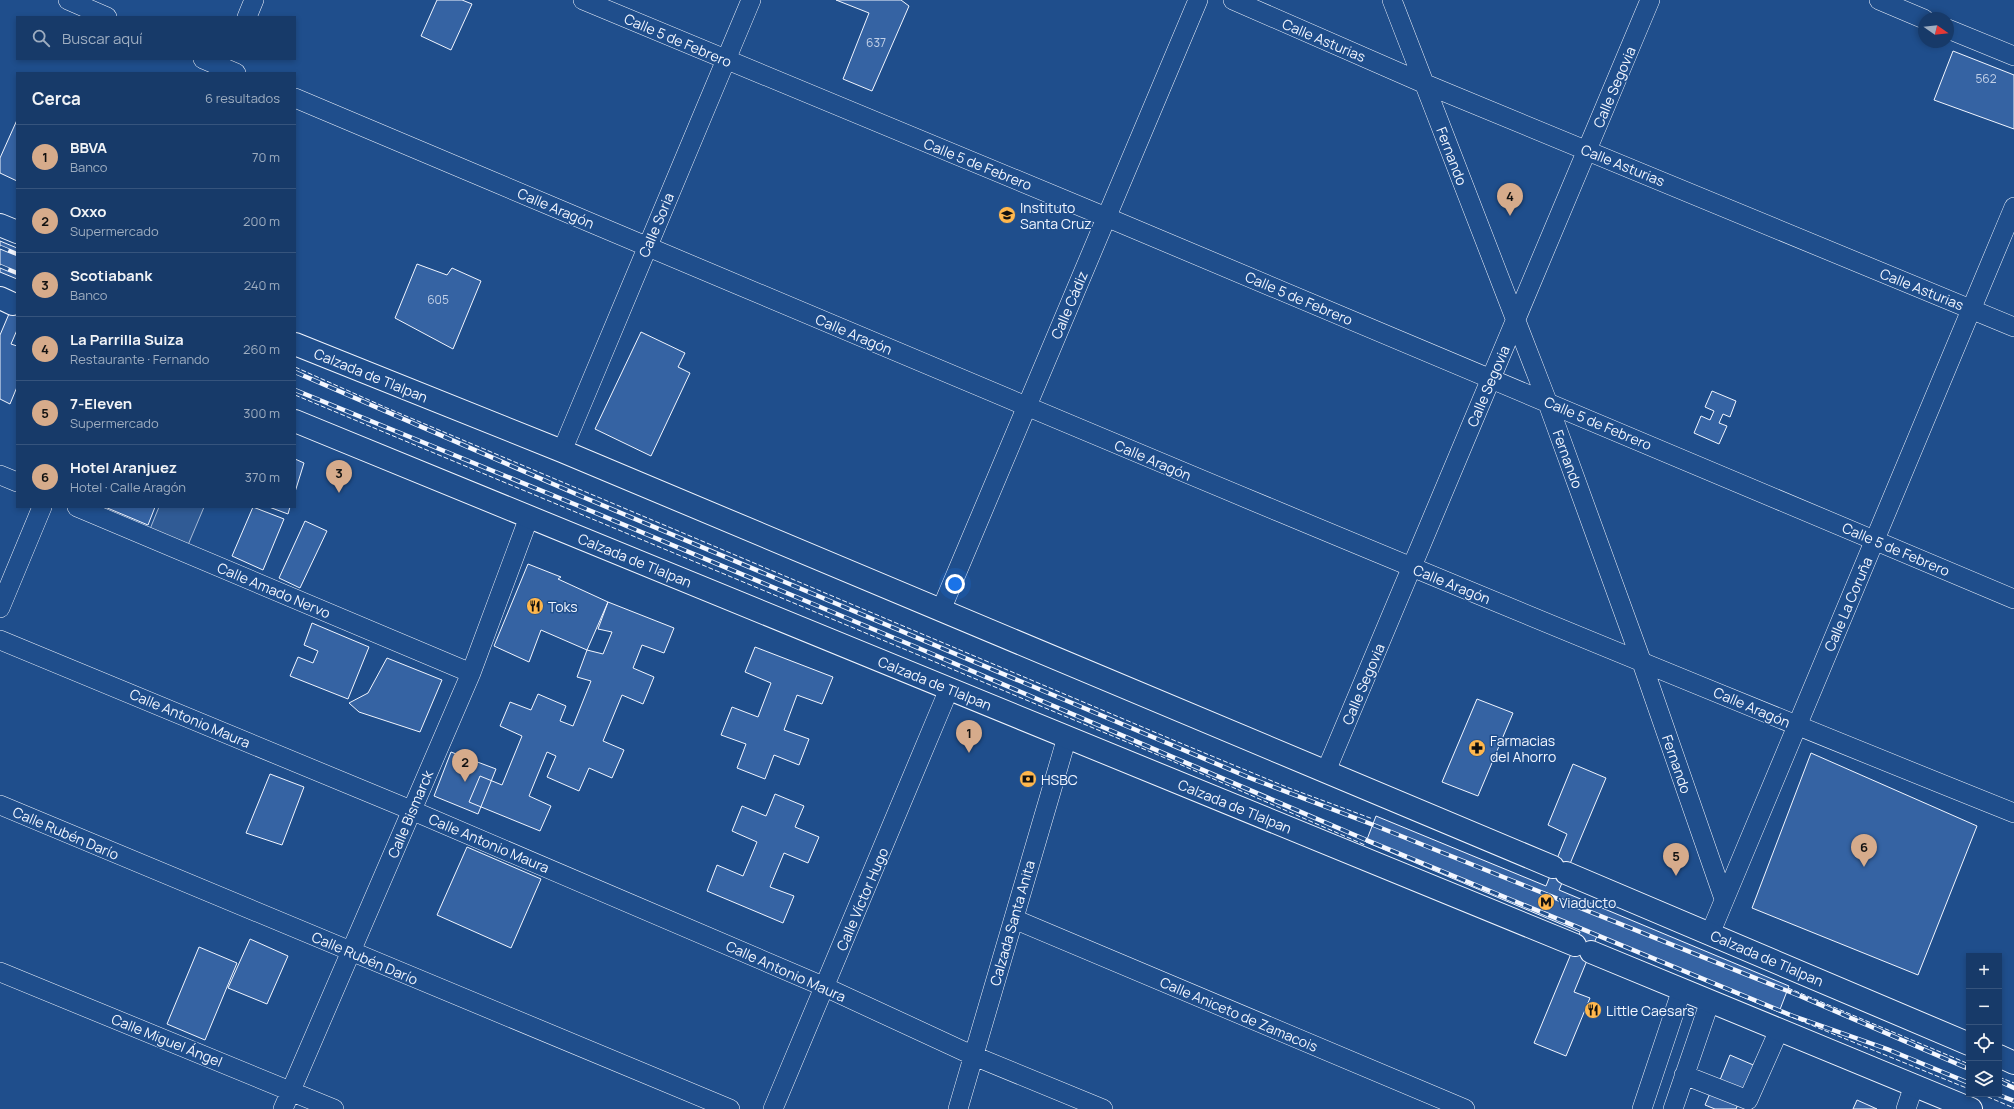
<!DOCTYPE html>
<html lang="es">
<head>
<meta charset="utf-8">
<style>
	:root { --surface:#173a69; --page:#244571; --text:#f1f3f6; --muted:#9eadc0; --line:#36547d; --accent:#d6ab8b }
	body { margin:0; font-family:Manrope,sans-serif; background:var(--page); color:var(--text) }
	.controls { position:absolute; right:12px; bottom:12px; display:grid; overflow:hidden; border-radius:0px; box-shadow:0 2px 6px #0003 }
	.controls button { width:36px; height:36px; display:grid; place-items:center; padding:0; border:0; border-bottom:1px solid var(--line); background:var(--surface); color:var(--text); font:20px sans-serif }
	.compass { position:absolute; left:1918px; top:12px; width:36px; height:36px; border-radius:50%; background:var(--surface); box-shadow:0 2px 6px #0003; rotate:104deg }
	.you { position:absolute; left:955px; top:584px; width:14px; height:14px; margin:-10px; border:3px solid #fff; border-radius:50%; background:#1a73e8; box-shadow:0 0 0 6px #1a73e833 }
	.badge { display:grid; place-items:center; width:26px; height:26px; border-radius:50%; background:var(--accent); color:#111; font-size:13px; font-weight:700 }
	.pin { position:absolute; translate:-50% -33px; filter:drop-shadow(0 1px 2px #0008) }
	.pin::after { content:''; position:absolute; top:21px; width:14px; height:12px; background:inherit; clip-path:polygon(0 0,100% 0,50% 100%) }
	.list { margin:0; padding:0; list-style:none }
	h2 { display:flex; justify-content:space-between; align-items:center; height:52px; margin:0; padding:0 16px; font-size:17px }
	h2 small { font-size:13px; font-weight:400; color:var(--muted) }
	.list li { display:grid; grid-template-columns:26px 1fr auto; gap:12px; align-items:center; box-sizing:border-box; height:64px; padding:0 16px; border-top:1px solid var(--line) }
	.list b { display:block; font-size:15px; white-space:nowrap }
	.list p { margin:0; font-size:13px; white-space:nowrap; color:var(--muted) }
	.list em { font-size:13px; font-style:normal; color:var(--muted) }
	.icon { flex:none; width:22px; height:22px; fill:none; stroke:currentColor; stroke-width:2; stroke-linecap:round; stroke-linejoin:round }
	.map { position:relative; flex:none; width:2014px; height:1109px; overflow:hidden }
	.search { position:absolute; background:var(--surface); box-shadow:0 2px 6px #0003; left:16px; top:16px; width:280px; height:44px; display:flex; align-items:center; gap:10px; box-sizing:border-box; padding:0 14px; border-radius:0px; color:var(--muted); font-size:15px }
	.panel { position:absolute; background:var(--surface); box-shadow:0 2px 6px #0003; left:16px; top:72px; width:280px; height:436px; border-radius:0px }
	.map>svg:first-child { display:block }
	.parking { fill:#305b95; stroke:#a8bbd7 }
	.building { fill:#3563a3; stroke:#f2f6ff }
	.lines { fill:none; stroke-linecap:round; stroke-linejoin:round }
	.minor-casing { stroke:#f2f6ff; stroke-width:20 }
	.highway-casing { stroke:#f2f6ff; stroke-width:24 }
	.minor { stroke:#1f4e8c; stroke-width:19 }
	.highway { stroke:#1f4e8c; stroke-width:22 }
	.rail-casing { stroke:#f2f6ff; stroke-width:4.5 }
	.rail { stroke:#1f4e8c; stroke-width:3; stroke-dasharray:9; stroke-linecap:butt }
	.fence { stroke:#f2f6ff; stroke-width:1; stroke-dasharray:5 2; stroke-linecap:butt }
	.labels { text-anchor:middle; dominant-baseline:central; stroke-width:3; stroke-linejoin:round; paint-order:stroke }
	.number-label { font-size:12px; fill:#c3d1e8 }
	.street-label { font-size:14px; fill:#f2f6ff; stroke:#1f4e8c }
	.poi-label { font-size:14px; fill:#f2f6ff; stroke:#1f4e8c; text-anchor:start }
</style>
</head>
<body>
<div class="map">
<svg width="2014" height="1109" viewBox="0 0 2014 1109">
	<rect width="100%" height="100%" fill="#1f4e8c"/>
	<!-- parking -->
	<path class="parking" d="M159 507H204L188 545 150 529Z"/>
	<!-- building -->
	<path class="building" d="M437 0H462L472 4 451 50 421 36Z
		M836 0H901L909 6 872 91 843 79 869 13Z
		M1953 51 2014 75V129L1934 100Z
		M17 120V181L0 173V158Z
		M0 241 17 248V279L0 272Z
		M417 264 447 275 452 268 481 281 453 349 395 318Z
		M17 295V330L11 344 17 346V387L10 404 0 399V335Z
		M641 332 685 353 678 367 690 373 651 456 595 429Z
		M1712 391 1736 401 1730 417 1723 414 1719 423 1727 426 1719 444 1694 433 1701 416 1710 420 1714 411 1705 407Z
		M295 459 304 463 295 492Z
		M105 507H155L148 525Z
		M253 507 284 519 263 570 232 556Z
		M269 507H290L288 514Z
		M305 521 327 531 300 588 279 578Z
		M528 564 561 577 558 579 608 602 587 650 541 630 529 662 494 646Z
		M608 602 674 628 664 653 642 645 633 668 654 677 643 704 622 695 603 741 624 750 612 778 589 768 579 791 547 777 556 756 547 752 529 796 551 806 540 831 469 802 480 776 502 785 522 736 500 726 510 702 531 710 538 694 566 706 560 721 573 726 591 681 577 677 587 650 603 654 612 632 598 629Z
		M312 623 369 647 348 699 290 676 298 657 313 663 318 651 304 645Z
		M755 647 833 677 822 704 797 695 784 730 809 739 799 765 774 755 765 779 737 768 746 744 721 735 732 707 758 717 771 683 745 672Z
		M387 658 442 680 420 732 359 712 349 703 368 693Z
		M1477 699 1513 713 1478 796 1442 782Z
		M451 752 496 769 478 814 434 796Z
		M1811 753 1977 826 1918 975 1752 908Z
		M1573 764 1606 778 1559 890 1789 986 1779 1012 1597 936 1574 992 1590 998 1566 1056 1534 1043 1580 932 1366 842 1376 816 1546 886 1567 834 1548 825Z
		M270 774 304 787 282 845 246 833Z
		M775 794 804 806 795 827 819 837 808 863 784 853 770 887 794 896 783 923 707 891 717 865 743 876 757 842 732 831 742 806 766 816Z
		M467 847 541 879 511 948 437 915Z
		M250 939 288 956 267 1004 228 988Z
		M199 947 237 963 205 1040 167 1024Z
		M1730 1055 1758 1067 1743 1092 1736 1109H1715L1705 1105 1716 1079 1720 1080Z
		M1857 1100 1877 1109H1853Z"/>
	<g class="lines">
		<!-- minor casing -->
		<g class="minor-casing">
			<path id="minor" d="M68 0 107 17
				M583 0 1106 217 2014 599
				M1233 0 1423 83 2014 327
				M1392 0 1547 401 1641 660 1724 899
				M1879 0 1924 19
				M247 17 254 0
				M1948 29 2014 56
				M203 59 236 73
				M295 98C867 339 1438 582 2014 813
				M562 451 751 0
				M0 475 17 482
				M77 507 471 673
				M0 608 42 507
				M941 610 1198 0
				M0 640 411 810 825 987 974 1056 1103 1109
				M1326 771 1650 0
				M0 805 730 1109
				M1014 919 1465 1109
				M1710 934 2014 207
				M0 972 334 1109
				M1684 1075 1748 1100 1779 1030
				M283 1109 471 673 529 517
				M773 1109 949 689
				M958 1109 1067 737
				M1642 1109 1682 989
				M1673 1109 1710 1001
				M1906 1109 1914 1085"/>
		</g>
		<!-- highway casing -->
		<g class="highway-casing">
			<path id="highway" d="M0 225 17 232
				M0 298 13 304
				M295 344 562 451 1553 867
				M295 421 1575 945
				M1566 873 1969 1044
				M1591 952 1971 1109
				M1999 1056 2014 1063"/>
		</g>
		<!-- minor -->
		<use href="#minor" class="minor"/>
		<!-- highway -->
		<use href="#highway" class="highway"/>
		<!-- rail casing -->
		<g class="rail-casing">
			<path id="rail" d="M0 247 17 254
				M0 266 17 273
				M295 372 583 497 1250 778 1371 824 1800 996 1969 1069
				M295 390 579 506 923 650 1364 839 1793 1016 1887 1049 1969 1083
				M1999 1081 2014 1088
				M1996 1094 2014 1101"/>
		</g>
		<!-- rail -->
		<use href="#rail" class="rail"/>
		<!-- fence -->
		<path class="fence" d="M295 367 387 408 1178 742 1289 788 1373 819
			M295 395 1170 760 1365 845
			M1788 988 1969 1064
			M1779 1012 1969 1089
			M1999 1077 2014 1083
			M1981 1094 2014 1108"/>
	</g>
	<!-- icons -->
	<defs>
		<g id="school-disc" transform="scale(0.9)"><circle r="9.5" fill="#ffb74d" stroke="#1f4e8c"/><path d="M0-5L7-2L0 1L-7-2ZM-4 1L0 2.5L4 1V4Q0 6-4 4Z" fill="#111"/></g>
		<g id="restaurant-disc" transform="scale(0.9)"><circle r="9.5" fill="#ffb74d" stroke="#1f4e8c"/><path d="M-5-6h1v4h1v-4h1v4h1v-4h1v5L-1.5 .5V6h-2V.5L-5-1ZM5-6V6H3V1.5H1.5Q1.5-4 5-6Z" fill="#111"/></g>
		<g id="pharmacy-disc" transform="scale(0.9)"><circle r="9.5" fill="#ffb74d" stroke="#1f4e8c"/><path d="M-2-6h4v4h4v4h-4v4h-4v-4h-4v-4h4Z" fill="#111"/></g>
		<g id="bank-disc" transform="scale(0.9)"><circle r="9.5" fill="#ffb74d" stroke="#1f4e8c"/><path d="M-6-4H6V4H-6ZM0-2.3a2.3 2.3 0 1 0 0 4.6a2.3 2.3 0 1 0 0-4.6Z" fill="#111"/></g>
		<g id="metro-disc" transform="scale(0.9)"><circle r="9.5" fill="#ffb74d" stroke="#1f4e8c"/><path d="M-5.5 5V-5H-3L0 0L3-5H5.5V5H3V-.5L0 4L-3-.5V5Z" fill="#111"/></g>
	</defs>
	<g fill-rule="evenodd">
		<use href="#school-disc" x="1007" y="215"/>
		<use href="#restaurant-disc" x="535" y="606"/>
		<use href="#pharmacy-disc" x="1477" y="748"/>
		<use href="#bank-disc" x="1028" y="779"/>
		<use href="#metro-disc" x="1546" y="902"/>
		<use href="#restaurant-disc" x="1593" y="1010"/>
	</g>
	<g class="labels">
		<!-- number labels -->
		<g class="number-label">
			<text x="876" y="42">637</text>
			<text x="1986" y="78">562</text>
			<text x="438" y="299">605</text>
		</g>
		<!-- street labels -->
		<g class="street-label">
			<text transform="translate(678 40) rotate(23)">Calle 5 de Febrero</text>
			<text transform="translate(1324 40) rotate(23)">Calle Asturias</text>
			<text transform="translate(1614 87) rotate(-67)">Calle Segovia</text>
			<text transform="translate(1452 156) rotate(69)">Fernando</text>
			<text transform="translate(978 164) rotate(22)">Calle 5 de Febrero</text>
			<text transform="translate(1623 165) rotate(22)">Calle Asturias</text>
			<text transform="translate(556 208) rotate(23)">Calle Aragón</text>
			<text transform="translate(656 225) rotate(-67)">Calle Soria</text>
			<text transform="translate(1922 289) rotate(22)">Calle Asturias</text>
			<text transform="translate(1299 298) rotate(23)">Calle 5 de Febrero</text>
			<text transform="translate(1069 305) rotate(-67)">Calle Cádiz</text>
			<text transform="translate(854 334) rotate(23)">Calle Aragón</text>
			<text transform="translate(371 375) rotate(22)">Calzada de Tlalpan</text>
			<text transform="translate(1488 386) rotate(-67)">Calle Segovia</text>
			<text transform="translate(1598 423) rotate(23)">Calle 5 de Febrero</text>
			<text transform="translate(1568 459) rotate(70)">Fernando</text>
			<text transform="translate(1153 460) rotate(23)">Calle Aragón</text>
			<text transform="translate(1896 549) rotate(23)">Calle 5 de Febrero</text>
			<text transform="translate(635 560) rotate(22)">Calzada de Tlalpan</text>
			<text transform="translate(1452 584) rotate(22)">Calle Aragón</text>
			<text transform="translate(274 590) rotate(23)">Calle Amado Nervo</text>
			<text transform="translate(1848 604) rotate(-67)">Calle La Coruña</text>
			<text transform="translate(935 683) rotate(22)">Calzada de Tlalpan</text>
			<text transform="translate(1363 684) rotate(-67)">Calle Segovia</text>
			<text transform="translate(1752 707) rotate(23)">Calle Aragón</text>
			<text transform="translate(190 718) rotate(23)">Calle Antonio Maura</text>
			<text transform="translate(1677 764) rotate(71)">Fernando</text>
			<text transform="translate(1235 806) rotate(22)">Calzada de Tlalpan</text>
			<text transform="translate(410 814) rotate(-67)">Calle Bismarck</text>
			<text transform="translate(66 833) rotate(23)">Calle Rubén Darío</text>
			<text transform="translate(489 843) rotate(23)">Calle Antonio Maura</text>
			<text transform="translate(862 899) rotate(-67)">Calle Víctor Hugo</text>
			<text transform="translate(1012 923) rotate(-74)">Calzada Santa Anita</text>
			<text transform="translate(365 958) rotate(23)">Calle Rubén Darío</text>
			<text transform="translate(1767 958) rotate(23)">Calzada de Tlalpan</text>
			<text transform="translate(786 971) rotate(24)">Calle Antonio Maura</text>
			<text transform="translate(1239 1014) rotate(23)">Calle Aniceto de Zamacois</text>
			<text transform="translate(167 1040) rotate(22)">Calle Miguel Ángel</text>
		</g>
		<!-- poi labels -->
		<g class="poi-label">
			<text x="1020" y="207">Instituto<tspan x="1020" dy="16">Santa Cruz</tspan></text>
			<text x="548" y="606">Toks</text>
			<text x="1490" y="740">Farmacias<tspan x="1490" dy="16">del Ahorro</tspan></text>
			<text x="1041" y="779">HSBC</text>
			<text x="1559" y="902">Viaducto</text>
			<text x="1606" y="1010">Little Caesars</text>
		</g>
	</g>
</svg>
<div class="controls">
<button>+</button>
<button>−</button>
<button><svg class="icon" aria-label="locate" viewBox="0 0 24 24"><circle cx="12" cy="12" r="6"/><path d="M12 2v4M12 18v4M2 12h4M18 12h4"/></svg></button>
<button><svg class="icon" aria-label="layers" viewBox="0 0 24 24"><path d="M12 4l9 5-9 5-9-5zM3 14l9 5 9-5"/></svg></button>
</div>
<svg class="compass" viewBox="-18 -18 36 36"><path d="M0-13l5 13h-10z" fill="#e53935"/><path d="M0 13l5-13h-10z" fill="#9eadc0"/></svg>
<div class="you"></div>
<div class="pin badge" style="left:969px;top:753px">1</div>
<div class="pin badge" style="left:465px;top:782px">2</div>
<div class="pin badge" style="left:339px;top:493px">3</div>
<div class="pin badge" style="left:1510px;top:216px">4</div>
<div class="pin badge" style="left:1676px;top:876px">5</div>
<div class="pin badge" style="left:1864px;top:867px">6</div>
<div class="search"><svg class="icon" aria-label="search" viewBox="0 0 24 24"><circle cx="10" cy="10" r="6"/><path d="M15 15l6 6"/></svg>Buscar aquí</div>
<section class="panel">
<h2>Cerca<small>6 resultados</small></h2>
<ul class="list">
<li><span class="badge">1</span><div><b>BBVA</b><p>Banco</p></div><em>70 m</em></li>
<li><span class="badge">2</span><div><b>Oxxo</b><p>Supermercado</p></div><em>200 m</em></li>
<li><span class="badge">3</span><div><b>Scotiabank</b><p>Banco</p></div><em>240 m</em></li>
<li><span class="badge">4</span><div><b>La Parrilla Suiza</b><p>Restaurante · Fernando</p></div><em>260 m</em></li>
<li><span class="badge">5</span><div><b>7-Eleven</b><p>Supermercado</p></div><em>300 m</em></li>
<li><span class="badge">6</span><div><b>Hotel Aranjuez</b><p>Hotel · Calle Aragón</p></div><em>370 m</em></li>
</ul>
</section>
</div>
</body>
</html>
